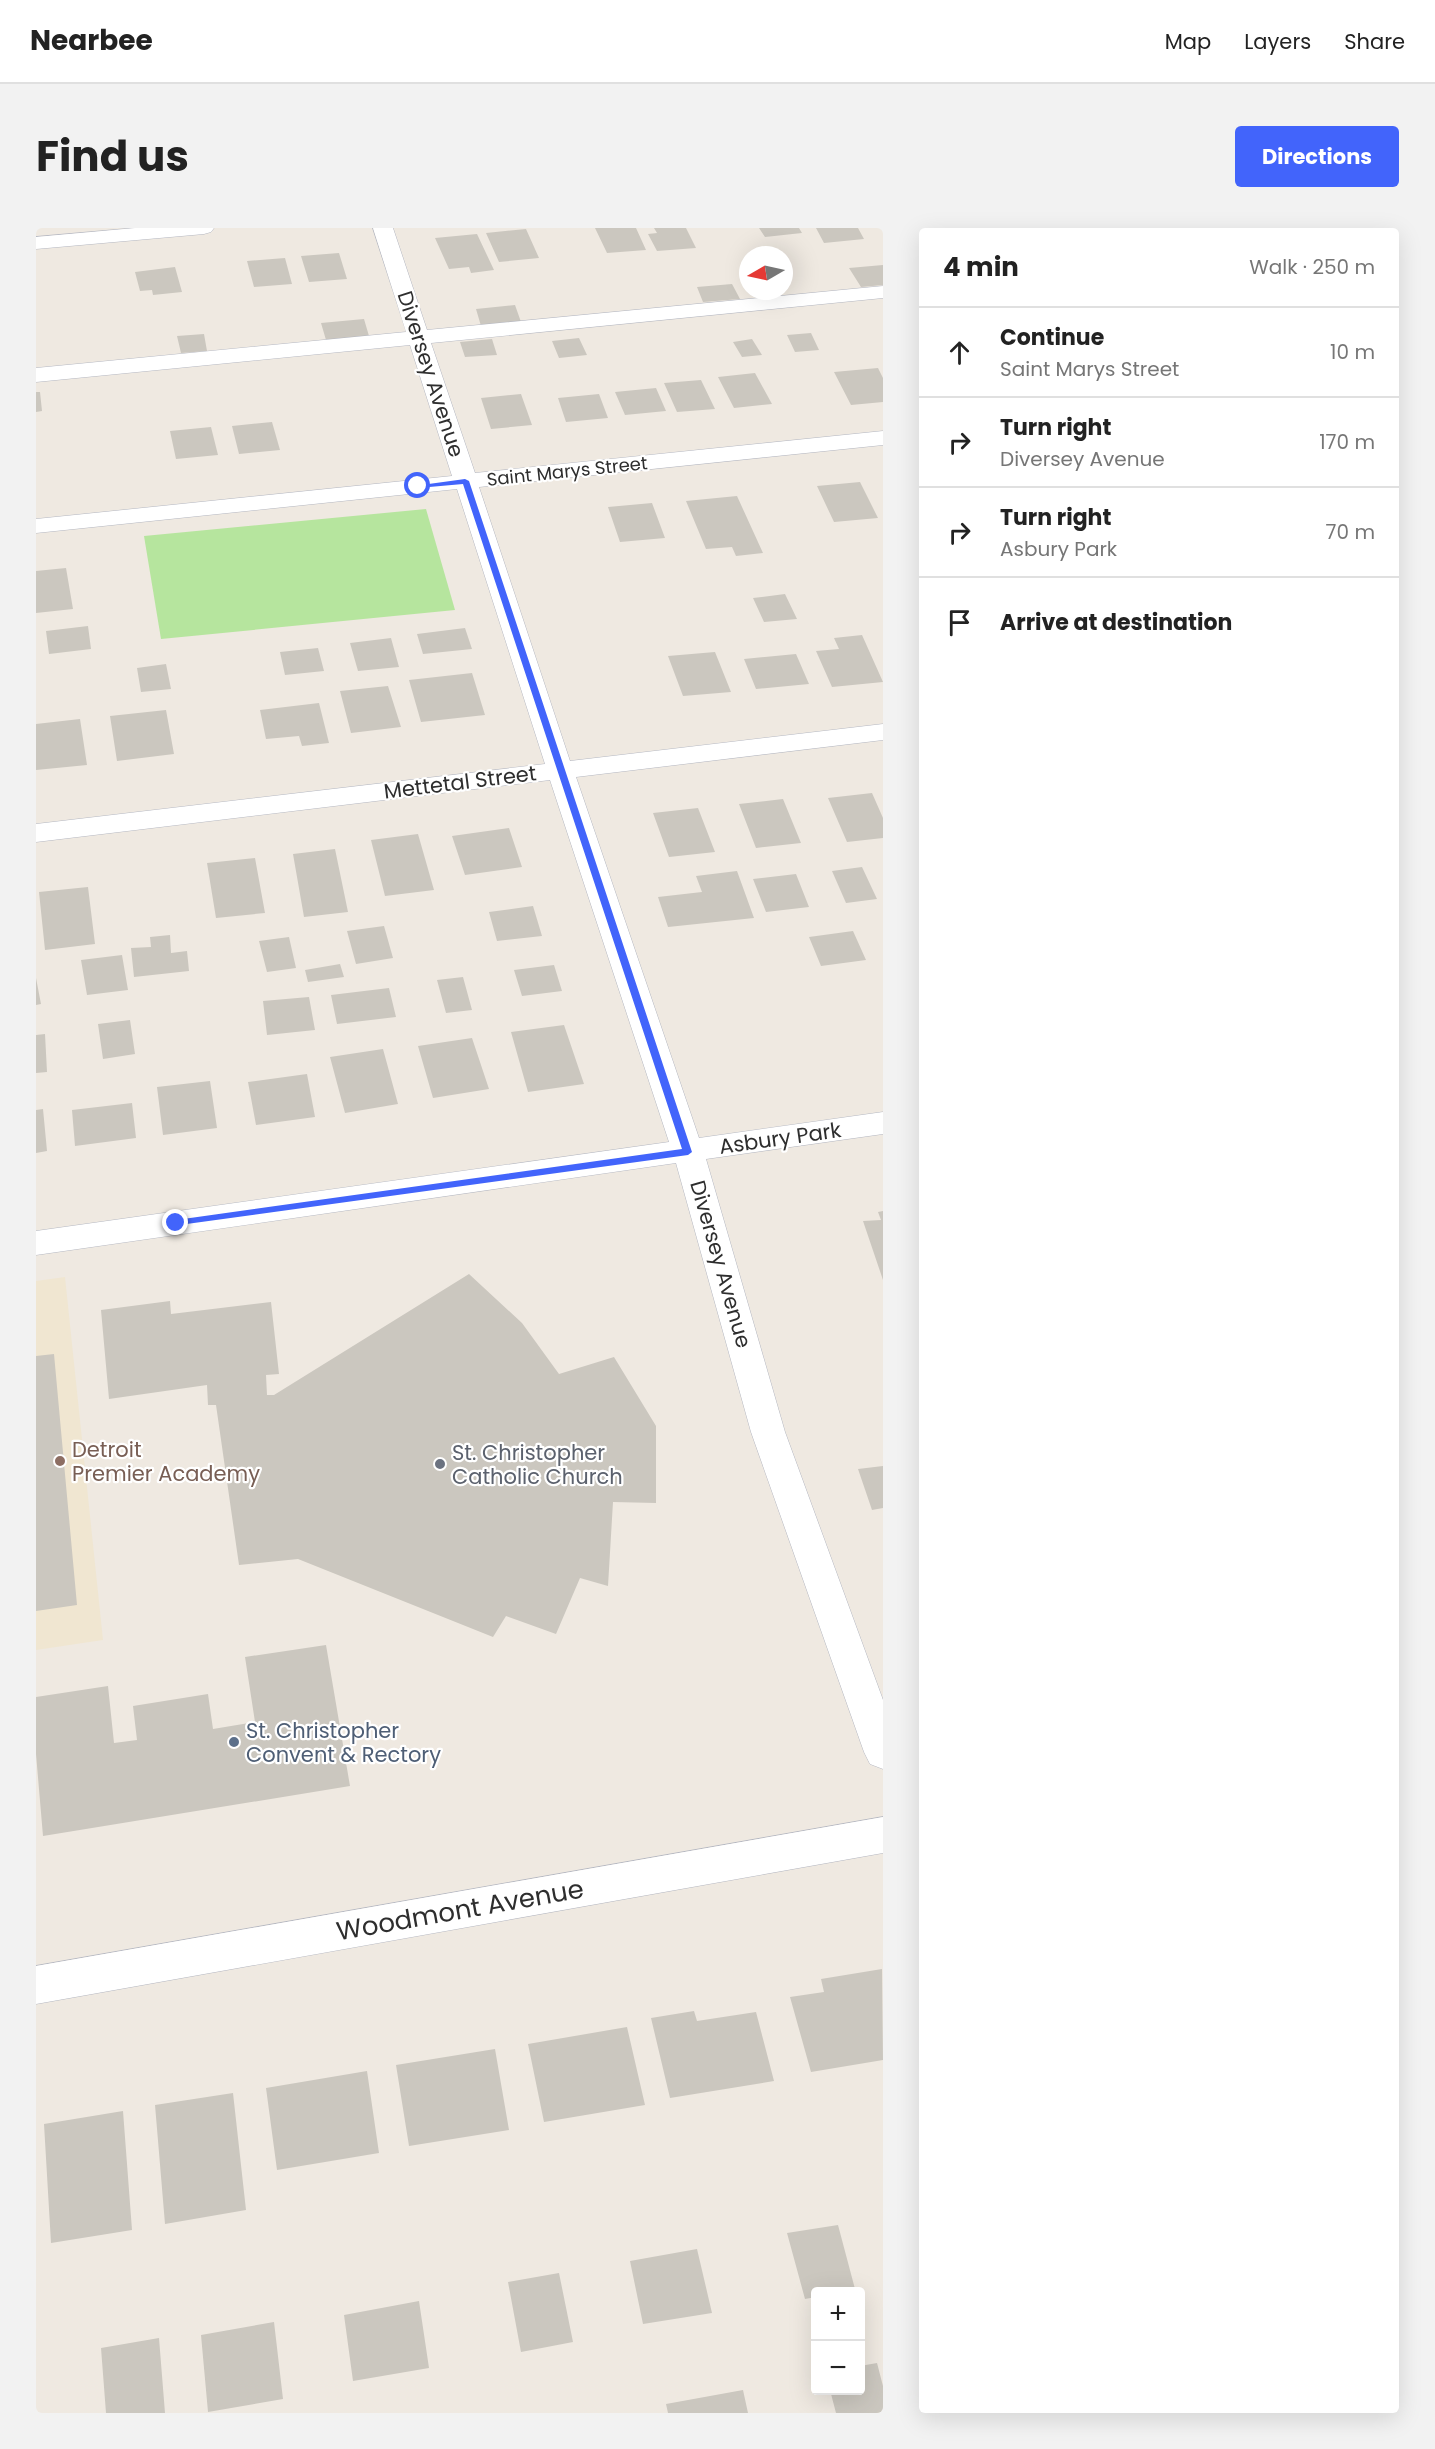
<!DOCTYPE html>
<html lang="en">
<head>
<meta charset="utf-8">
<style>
	:root { --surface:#fff; --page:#f2f2f2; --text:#222; --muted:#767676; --line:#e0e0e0; --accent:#4264fb }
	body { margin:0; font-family:Poppins,sans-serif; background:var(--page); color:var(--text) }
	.controls { position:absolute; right:18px; bottom:18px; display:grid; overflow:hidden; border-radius:6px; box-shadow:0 6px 24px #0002 }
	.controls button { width:54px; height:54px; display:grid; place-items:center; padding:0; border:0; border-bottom:2px solid var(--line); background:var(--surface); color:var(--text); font:30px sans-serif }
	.compass { position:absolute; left:703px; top:18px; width:54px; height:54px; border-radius:50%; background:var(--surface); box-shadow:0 6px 24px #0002; rotate:261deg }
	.stop { position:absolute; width:18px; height:18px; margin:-14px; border:4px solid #4264fb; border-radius:50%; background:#fff }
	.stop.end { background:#4264fb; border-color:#fff; box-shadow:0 2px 6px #0008 }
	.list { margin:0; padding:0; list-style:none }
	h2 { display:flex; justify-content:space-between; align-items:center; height:78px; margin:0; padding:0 24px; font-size:26px }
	h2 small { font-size:20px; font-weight:400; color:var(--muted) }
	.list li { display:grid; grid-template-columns:39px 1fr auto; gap:18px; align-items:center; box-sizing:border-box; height:90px; padding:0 24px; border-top:2px solid var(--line) }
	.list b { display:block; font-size:22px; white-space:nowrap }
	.list p { margin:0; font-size:20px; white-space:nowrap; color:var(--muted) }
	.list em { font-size:20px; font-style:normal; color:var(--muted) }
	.icon { flex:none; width:33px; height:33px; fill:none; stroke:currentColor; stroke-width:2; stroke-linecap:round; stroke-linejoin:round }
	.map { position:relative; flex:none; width:847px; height:2185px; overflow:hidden; border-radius:6px }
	header { display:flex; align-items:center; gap:36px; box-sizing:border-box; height:84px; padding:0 30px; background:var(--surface); border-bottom:2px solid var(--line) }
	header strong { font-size:28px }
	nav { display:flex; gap:33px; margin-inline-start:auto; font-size:21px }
	.intro { display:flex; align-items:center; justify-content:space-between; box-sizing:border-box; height:144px; padding:0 36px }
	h1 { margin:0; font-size:42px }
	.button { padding:15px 27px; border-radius:6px; background:var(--accent); color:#fff; font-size:21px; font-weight:700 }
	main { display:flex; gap:36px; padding:0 36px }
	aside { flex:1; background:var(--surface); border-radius:6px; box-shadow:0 6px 24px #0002 }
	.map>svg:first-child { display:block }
	.education { fill:#f0e6d1 }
	.green { fill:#b6e59e }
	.building { fill:#cbc7bf }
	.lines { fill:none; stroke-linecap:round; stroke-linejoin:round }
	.minor-casing { stroke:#b4b7c1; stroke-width:1 }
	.minor { fill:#fff; fill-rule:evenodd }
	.route { fill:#4264fb }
	.education-dot { fill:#8d6e63; stroke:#fff; stroke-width:2 }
	.worship-dot { fill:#6b7280; stroke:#fff; stroke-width:2 }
	.service-dot { fill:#5c6f8a; stroke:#fff; stroke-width:2 }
	.labels { text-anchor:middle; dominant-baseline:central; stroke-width:4.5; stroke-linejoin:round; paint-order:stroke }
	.far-street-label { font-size:18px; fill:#2e2e2e; stroke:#fff }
	.street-label { font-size:21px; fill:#2e2e2e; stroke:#fff }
	.education-label { font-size:21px; fill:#785e54; stroke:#fff; text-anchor:start }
	.worship-label { font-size:21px; fill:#5b616d; stroke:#fff; text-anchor:start }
	.service-label { font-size:21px; fill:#4e5e75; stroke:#fff; text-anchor:start }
	.near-street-label { font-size:26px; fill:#2e2e2e; stroke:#fff }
</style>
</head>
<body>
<header>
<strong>Nearbee</strong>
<nav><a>Map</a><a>Layers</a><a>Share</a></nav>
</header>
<div class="intro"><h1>Find us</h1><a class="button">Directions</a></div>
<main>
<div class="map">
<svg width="847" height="2185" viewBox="0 0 847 2185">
	<rect width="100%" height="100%" fill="#efe9e1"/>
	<!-- education -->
	<path class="education" d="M29 1049 67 1412 0 1422V1053Z"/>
	<!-- green -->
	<path class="green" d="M390 281 419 382 125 411 108 308Z"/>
	<!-- building -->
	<path class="building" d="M559 0H600L610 22 571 25Z
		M618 0H650L660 20 621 23 612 6 621 5Z
		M723 0H763L766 5 729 9Z
		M780 0H822L828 11 788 15Z
		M490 1 503 30 463 34 450 5Z
		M441 6 458 42 435 45 433 39 413 41 399 10Z
		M303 25 311 51 273 54 265 28Z
		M249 30 256 56 218 59 211 33Z
		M847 37V57L825 59 813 40Z
		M139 39 146 64 117 67 116 62 104 63 99 44Z
		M696 56 704 71 667 74 661 59Z
		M479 77 485 94 445 98 440 81Z
		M328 91 333 108 290 112 285 95Z
		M775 105 783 122 759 124 751 107Z
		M168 106 171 123 145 125 141 108Z
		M543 110 551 127 523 130 516 113Z
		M456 111 461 127 429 129 424 114Z
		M716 111 726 127 706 129 697 114Z
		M842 140 847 150V174L815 177 798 144Z
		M719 145 736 176 698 180 682 149Z
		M665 152 679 181 641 184 628 155Z
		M620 160 630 183 589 187 579 164Z
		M0 164H4L6 183 0 184Z
		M485 166 496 197 455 201 445 170Z
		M563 166 572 190 530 194 522 170Z
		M236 194 244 222 203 226 196 198Z
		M175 199 182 227 140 231 134 203Z
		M824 254 842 290 798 294 781 258Z
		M701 268 727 325 700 328 696 319 670 321 650 273Z
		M616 275 629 310 584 314 572 279Z
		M30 340 37 381 0 385V343Z
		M749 366 761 391 728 394 717 370Z
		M52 398 55 421 13 426 10 403Z
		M429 400 436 421 387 426 381 406Z
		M826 407 847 454 796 459 780 423 803 421 798 410Z
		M355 410 363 439 322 443 314 415Z
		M282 420 288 443 249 447 244 424Z
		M679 424 695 464 647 468 632 428Z
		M760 426 773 456 720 461 708 431Z
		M130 436 135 461 105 464 101 440Z
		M436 445 449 487 385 494 373 452Z
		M352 458 365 499 315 505 304 463Z
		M283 475 293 515 266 518 263 508 230 511 224 482Z
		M130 482 138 526 81 533 74 488Z
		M44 491 51 537 0 542V496Z
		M836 565 847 590V610L811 614 792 570Z
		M747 571 765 615 720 620 703 576Z
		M662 580 679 624 633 629 617 585Z
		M473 600 486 639 429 647 416 608Z
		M382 606 398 662 349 668 335 612Z
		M299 621 312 684 268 689 257 626Z
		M219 630 229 685 180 690 171 635Z
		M826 639 841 671 810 675 796 643Z
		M701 643 718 690 632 699 622 669 666 664 660 648Z
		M760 646 773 679 730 684 717 651Z
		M52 659 59 716 9 722 3 664Z
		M497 678 506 708 461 713 453 684Z
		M348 698 357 730 320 736 311 703Z
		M817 703 830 732 785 738 773 709Z
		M134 707 135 725 151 723 153 743 98 749 95 720 115 719 114 709Z
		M253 709 260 740 231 744 223 713Z
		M86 727 92 762 51 767 45 732Z
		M304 736 308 749 272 754 269 742Z
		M518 737 526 763 486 768 478 742Z
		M427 749 436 782 410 785 401 752Z
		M0 750 5 776 0 777Z
		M353 760 360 789 301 796 295 767Z
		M273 769 279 802 231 807 227 773Z
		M94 792 99 826 67 831 62 796Z
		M528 797 548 856 492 864 475 804Z
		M9 806 11 844 0 845V807Z
		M436 810 453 861 397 870 382 818Z
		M347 821 362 876 309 885 294 829Z
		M271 846 279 889 220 897 212 854Z
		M174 853 181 900 127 907 121 859Z
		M96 875 100 910 39 918 36 882Z
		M7 881 11 923 0 925V882Z
		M847 983V1052L827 993 845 992 842 984Z
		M433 1046 486 1095 523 1146 578 1129 620 1198V1275L577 1274 572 1358 544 1350 520 1406 470 1388 457 1409 262 1331 203 1337 180 1177H172L171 1157 73 1171 65 1082 134 1073 135 1086 235 1074 243 1146 230 1147 231 1167H238Z
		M18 1126 41 1377 0 1383V1128Z
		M847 1238V1280L836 1282 822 1241Z
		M290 1417 314 1558 7 1608 0 1526V1469L72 1458 78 1515 101 1512 97 1478 172 1466 177 1501 219 1494 209 1429Z
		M846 1741 847 1832 775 1844 754 1769 788 1764 785 1751Z
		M658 1783 661 1793 720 1784 738 1853 634 1870 615 1790Z
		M591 1799 609 1877 508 1894 492 1816Z
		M459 1821 473 1902 373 1918 360 1837Z
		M331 1843 343 1925 241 1942 230 1860Z
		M197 1865 210 1982 129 1996 119 1877Z
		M87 1883 96 2002 15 2015 8 1896Z
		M802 1997 819 2061 780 2064V2069L769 2071 751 2005Z
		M661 2021 676 2085 607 2096 594 2033Z
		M523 2045 537 2114 485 2124 472 2054Z
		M383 2073 393 2140 317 2153 308 2087Z
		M238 2094 247 2171 172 2184 165 2107Z
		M123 2110 129 2185H70L65 2120Z
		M841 2135 847 2158V2185H800L794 2162H824V2138Z
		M707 2162 712 2185H632L630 2176Z"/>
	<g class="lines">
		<!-- minor casing -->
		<g class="minor-casing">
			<path id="minor" d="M99 0H178L175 4 168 6 0 21V9Z
				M337 0H357L391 102 847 58V70L395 115 439 245 847 203V217L443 259 534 533 847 496V512L540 549 663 910 847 884V906L670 931 749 1204 847 1472V1541L834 1536 828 1524 715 1204 640 935 0 1027V1003L633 914 514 552 0 614V596L509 536 421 261 0 305V291L416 248 374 117 0 154V140L370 104Z
				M847 1589V1625L0 1776V1738Z"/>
		</g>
		<!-- minor -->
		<use href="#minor" class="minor"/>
	</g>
	<!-- route -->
	<path class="route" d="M429 251 433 253 656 924 652 927 136 998V993L140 992 646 921 427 256 382 260 378 258Z"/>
	<!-- markers -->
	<circle class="education-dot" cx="24" cy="1233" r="6"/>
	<circle class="worship-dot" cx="404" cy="1236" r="6"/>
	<circle class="service-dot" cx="198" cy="1514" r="6"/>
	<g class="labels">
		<!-- far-street labels -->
		<g class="far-street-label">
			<text transform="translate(531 243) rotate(-6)">Saint Marys Street</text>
		</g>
		<!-- street labels -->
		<g class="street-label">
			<text transform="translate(395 146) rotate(72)">Diversey Avenue</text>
			<text transform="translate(424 554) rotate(-7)">Mettetal Street</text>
			<text transform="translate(744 910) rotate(-8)">Asbury Park</text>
			<text transform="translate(685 1036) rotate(74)">Diversey Avenue</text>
		</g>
		<!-- education labels -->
		<g class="education-label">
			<text x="36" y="1221">Detroit<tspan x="36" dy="24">Premier Academy</tspan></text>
		</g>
		<!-- worship labels -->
		<g class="worship-label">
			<text x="416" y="1224">St. Christopher<tspan x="416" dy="24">Catholic Church</tspan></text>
		</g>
		<!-- service labels -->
		<g class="service-label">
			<text x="210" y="1502">St. Christopher<tspan x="210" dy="24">Convent &amp; Rectory</tspan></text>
		</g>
		<!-- near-street labels -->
		<g class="near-street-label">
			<text transform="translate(424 1682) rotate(-10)">Woodmont Avenue</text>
		</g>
	</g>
</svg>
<div class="controls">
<button>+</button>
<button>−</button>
</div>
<svg class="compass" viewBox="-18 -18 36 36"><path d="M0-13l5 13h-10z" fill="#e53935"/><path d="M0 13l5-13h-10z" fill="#767676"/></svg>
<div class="stop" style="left:382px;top:258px"></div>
<div class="stop end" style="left:140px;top:995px"></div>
</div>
<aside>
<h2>4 min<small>Walk · 250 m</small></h2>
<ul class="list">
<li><svg class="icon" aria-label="ahead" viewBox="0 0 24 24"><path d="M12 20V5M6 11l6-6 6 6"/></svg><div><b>Continue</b><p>Saint Marys Street</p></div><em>10 m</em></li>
<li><svg class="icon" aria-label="right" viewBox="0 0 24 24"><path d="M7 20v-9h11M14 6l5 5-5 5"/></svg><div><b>Turn right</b><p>Diversey Avenue</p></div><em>170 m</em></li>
<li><svg class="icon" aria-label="right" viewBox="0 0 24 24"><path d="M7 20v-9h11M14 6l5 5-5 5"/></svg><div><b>Turn right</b><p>Asbury Park</p></div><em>70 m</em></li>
<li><svg class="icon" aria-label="arrive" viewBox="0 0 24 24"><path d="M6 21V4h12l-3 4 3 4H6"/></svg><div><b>Arrive at destination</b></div></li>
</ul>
</aside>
</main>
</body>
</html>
